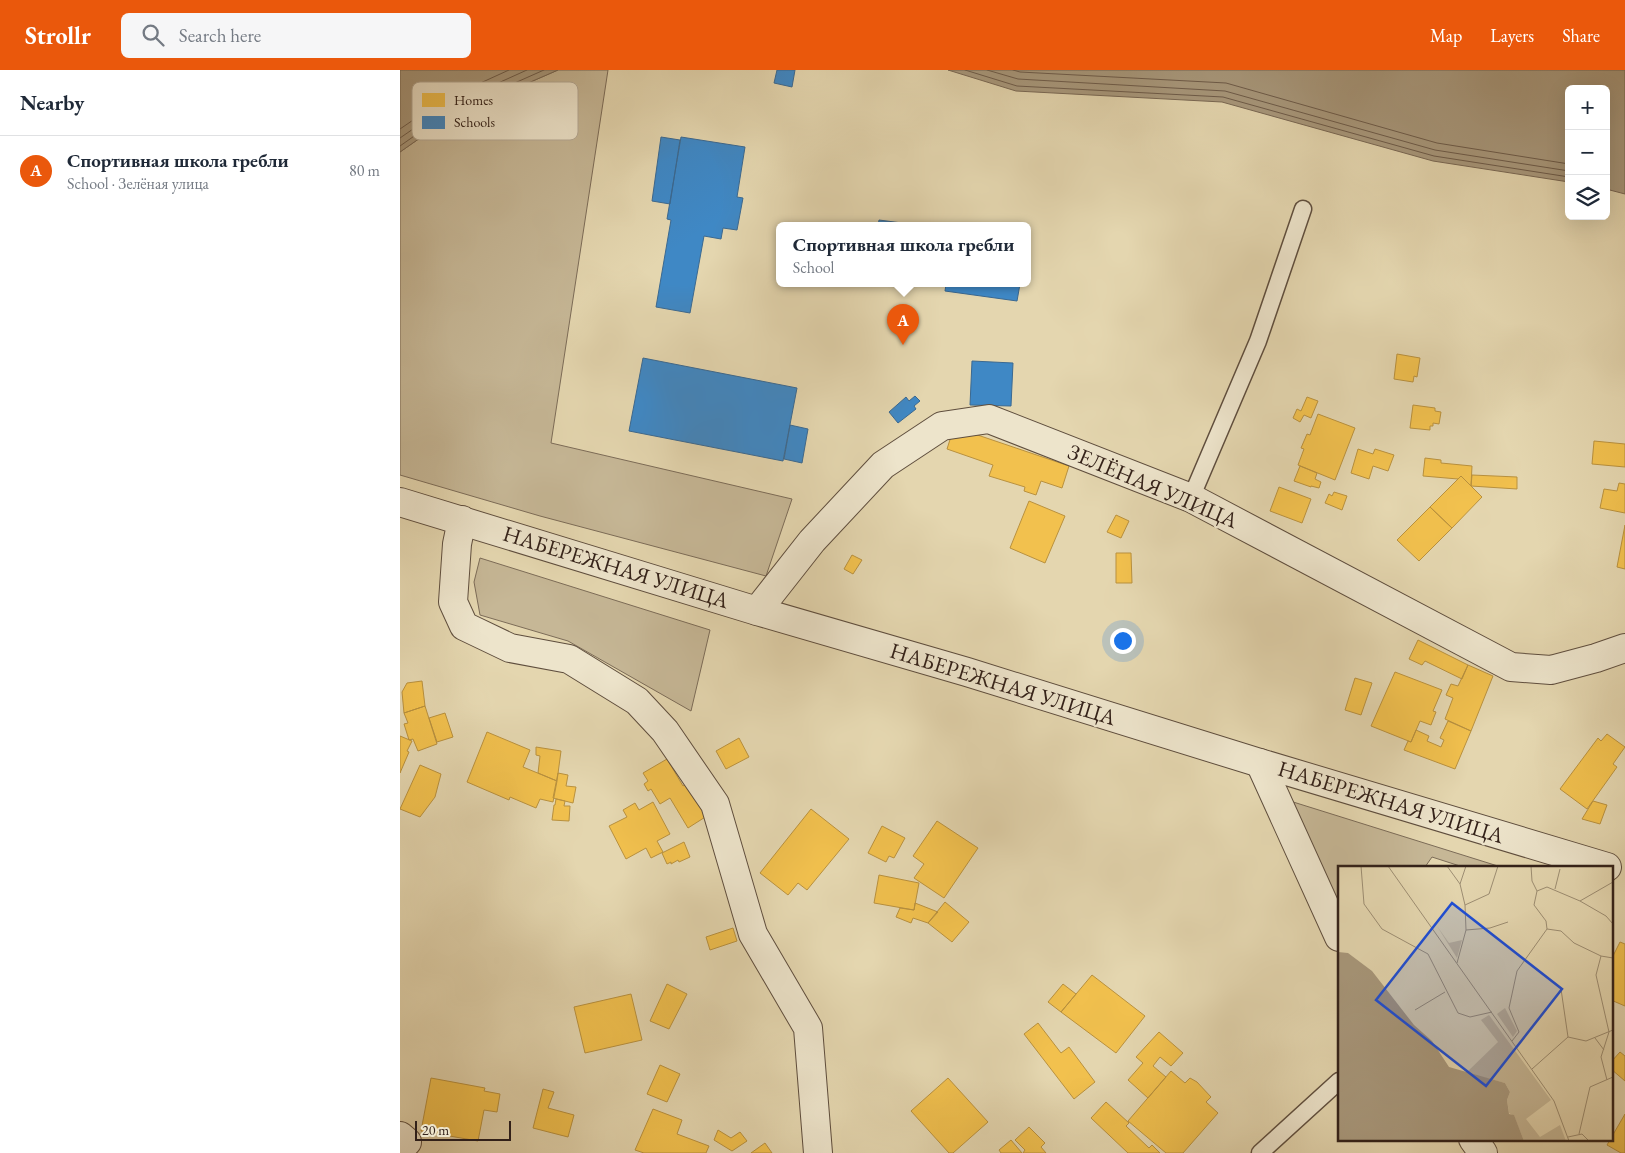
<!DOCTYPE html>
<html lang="en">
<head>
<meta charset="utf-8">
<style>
	:root { --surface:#fff; --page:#f6f6f7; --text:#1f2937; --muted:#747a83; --line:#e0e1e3; --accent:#ea580c }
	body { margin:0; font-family:"EB Garamond",serif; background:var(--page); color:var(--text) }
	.controls { position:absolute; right:15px; top:15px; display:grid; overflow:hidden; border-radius:8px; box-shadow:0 5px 20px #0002 }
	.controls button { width:45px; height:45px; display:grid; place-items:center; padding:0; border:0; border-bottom:1px solid var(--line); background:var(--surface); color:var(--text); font:25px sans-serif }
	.scale { position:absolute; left:15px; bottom:12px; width:96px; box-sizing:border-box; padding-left:5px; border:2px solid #332119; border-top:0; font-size:14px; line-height:18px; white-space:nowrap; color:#332119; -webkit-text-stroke:4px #ede4cb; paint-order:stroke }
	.you { position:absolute; left:722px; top:570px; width:18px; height:18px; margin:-12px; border:4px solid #fff; border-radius:50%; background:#1a73e8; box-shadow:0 0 0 8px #1a73e833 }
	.badge { display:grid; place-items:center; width:32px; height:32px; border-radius:50%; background:var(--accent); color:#fff; font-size:16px; font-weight:700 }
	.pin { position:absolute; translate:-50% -41px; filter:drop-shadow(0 1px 2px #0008) }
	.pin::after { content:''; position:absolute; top:26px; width:18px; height:15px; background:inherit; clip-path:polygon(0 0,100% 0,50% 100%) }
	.popup { position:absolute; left:376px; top:152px; width:255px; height:65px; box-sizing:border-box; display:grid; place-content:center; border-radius:8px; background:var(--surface); filter:drop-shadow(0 1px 4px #0005); font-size:16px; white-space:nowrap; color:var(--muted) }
	.popup b { font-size:19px; color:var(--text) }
	.popup::after { content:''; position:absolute; left:50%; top:100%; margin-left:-10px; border:10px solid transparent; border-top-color:var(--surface) }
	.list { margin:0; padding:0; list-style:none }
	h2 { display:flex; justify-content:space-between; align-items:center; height:65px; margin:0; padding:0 20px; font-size:21px }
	h2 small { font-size:16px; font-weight:400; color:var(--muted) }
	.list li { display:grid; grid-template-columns:32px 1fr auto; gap:15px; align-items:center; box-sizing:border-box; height:70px; padding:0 20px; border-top:1px solid var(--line) }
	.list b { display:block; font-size:19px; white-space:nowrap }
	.list p { margin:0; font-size:16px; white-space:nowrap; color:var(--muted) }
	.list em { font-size:16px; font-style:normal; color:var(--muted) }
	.icon { flex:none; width:28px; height:28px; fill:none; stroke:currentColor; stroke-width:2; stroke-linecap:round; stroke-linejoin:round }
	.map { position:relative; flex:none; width:1225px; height:1083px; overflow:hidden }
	header { display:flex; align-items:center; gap:30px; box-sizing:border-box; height:70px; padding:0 25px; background:var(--accent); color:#fff }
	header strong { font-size:24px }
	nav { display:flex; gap:28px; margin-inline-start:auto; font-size:18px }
	.search { width:350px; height:45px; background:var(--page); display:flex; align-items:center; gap:12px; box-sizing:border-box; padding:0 18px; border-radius:8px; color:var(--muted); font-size:19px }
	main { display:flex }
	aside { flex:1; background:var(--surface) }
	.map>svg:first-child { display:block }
	.green { fill:#c6b796; stroke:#7c6c58 }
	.water { fill:#a8987c; stroke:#796854 }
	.homes { fill:#f2c14e; stroke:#b9913e }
	.schools { fill:#3f88c5; stroke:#3b6991 }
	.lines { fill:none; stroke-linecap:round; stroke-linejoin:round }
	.shore { stroke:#6e5c4a; stroke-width:1 }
	.service-casing { stroke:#5f4e3e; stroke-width:19 }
	.minor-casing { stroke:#5f4e3e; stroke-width:30 }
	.tertiary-casing { stroke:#5f4e3e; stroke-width:30 }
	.service { stroke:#ede4cb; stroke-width:16 }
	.minor { stroke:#ede4cb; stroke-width:28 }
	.tertiary { stroke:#ede4cb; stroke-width:28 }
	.labels { text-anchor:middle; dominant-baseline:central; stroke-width:5; stroke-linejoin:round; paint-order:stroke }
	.street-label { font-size:22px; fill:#332119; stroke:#ede4cb }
	.inset-road { fill:none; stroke:#9d8e73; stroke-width:1 }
	.view { fill:#1d4ed8; fill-opacity:0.15; stroke:#1d4ed8; stroke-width:2.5 }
	.inset-edge { fill:none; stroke:#332119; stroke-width:2.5 }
	.key { fill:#ede4cb; stroke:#b5aa96; stroke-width:1 }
	.key-label { font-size:14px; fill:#332119 }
</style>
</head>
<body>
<header>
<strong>Strollr</strong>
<div class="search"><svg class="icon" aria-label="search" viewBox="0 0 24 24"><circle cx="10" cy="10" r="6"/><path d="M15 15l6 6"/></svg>Search here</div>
<nav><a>Map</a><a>Layers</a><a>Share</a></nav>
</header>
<main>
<aside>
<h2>Nearby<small></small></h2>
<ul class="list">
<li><span class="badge">A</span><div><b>Спортивная школа гребли</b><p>School · Зелёная улица</p></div><em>80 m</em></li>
</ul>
</aside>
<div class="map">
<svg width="1225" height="1083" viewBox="0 0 1225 1083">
	<rect width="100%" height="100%" fill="#e4d6af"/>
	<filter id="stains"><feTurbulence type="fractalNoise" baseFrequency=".004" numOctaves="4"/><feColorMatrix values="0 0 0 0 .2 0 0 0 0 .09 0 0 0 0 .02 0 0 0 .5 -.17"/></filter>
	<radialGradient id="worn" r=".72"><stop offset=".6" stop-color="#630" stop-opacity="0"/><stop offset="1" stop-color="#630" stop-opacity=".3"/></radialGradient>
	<!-- green -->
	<path class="green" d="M158 0H208L151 373 392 429 366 506 140 446 0 405V82L50 47Z
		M80 488 310 560 291 641 168 571 80 545 74 512Z
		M890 731 1101 797H1063L1032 787 1025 797H939V840Z"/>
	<!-- water -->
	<path class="water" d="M0 0H158L50 47 0 82Z
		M548 0H1225V124L1206 119V19H1169V112L1033 91 822 32 616 21Z"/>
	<!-- homes -->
	<path class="homes" d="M997 284 1020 288 1017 307 1014 306 1013 312 994 309Z
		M907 327 918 331 911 348 904 345 900 352 893 348 897 339 901 341Z
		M1013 335 1035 338V341L1041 342 1039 354 1033 353V356H1030V360L1010 358Z
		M918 344 955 358 935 410 898 395 904 379 901 378 907 364 910 365Z
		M554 357 669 396 662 418 641 411 636 425 624 421 625 417 589 406 593 395 547 379Z
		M1194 371 1225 374V397L1192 394Z
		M958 379 973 384 975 379 994 385 988 401 973 396 969 409 951 403Z
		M1025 388 1041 390V393L1072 396 1071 416 1061 406 1058 409 1023 406Z
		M900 396 917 403 915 409 921 412 919 418 911 416V417L894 411Z
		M1072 405 1117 407V419L1071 416Z
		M1061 406 1082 427 1052 458 1030 437Z
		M1219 413 1225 414V443L1200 438 1204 419 1217 421Z
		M879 417 911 429 902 453 870 441Z
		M934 422 947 426 942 440 925 433 929 424 932 426Z
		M629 431 665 446 645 493 610 478Z
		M1030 437 1052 458 1019 491 997 470Z
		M716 445 729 451 721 468 707 462Z
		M1225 455V499L1217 497Z
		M716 483H731L732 513H716Z
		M452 485 462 490 453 504 444 499Z
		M1018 570 1068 595 1062 609 1025 591 1022 595 1009 589Z
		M1068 595 1093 606 1071 661 1045 649 1053 628 1046 625 1051 614 1058 616Z
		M995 602 1042 620 1033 641 1036 642 1031 655 1020 651 1011 672 971 656Z
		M955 608 972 613 961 645 945 640Z
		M22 611 25 636 4 643 2 622 7 613Z
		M25 636 37 674 18 681 13 669 9 670 4 654 8 653 4 643Z
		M45 643 53 667 37 672 29 648Z
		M1048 651 1071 661 1055 699 1004 680 1008 671 1011 672 1016 660 1029 666 1027 671 1041 677 1044 670 1040 668Z
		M87 662 130 680 123 697 157 711 153 732 140 729 136 738 110 727 109 730 67 712Z
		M1207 664 1225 677 1213 694 1217 697 1187 739 1160 719 1198 668 1201 671Z
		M0 666 12 671 7 681 9 682 0 703Z
		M339 668 349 687 326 699 316 681Z
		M136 677 161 681 157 711 138 703 140 686 136 685Z
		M267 689 283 716 291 711 310 744 288 758 270 728 260 734 251 719 248 721 244 714 248 711 243 703Z
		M20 695 41 704 35 727 20 747 0 739Z
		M158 703 168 705 166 716 176 717 173 733 153 728Z
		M156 729 165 731 164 736H170L169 751 152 750 154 735H155Z
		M1193 731 1207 735 1200 754 1182 749Z
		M253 732 270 764 257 771 263 782 251 788 246 778 226 789 209 756 227 747 223 740 235 733 239 740Z
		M411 739 449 769 407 820 398 813 388 825 360 803Z
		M537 751 578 778 544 828 514 808 524 794 513 786Z
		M482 756 505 768 494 788 489 786 486 792 468 783Z
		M284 772 290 787 279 792 278 790 271 794V792L267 794 262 783Z
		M479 805 519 813 514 840 474 833Z
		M545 832 569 852 552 872 528 853Z
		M515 833 538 842 528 853 513 848 511 853 496 847 500 838 514 840Z
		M333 858 337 871 310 880 306 867Z
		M1220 872 1225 874V936L1211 930V890Z
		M692 905 745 946 716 983 661 942Z
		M267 914 287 924 269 959 250 951Z
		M663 914 676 924 661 942 648 932Z
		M231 924 242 970 185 983 174 937Z
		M638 953 661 983 669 977 695 1012 674 1029 624 964Z
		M759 962 783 983 771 996 760 987 753 996 766 1007 748 1028 728 1010 743 993 736 987Z
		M1220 982 1225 986V1011L1211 999V992Z
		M260 995 280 1004 267 1032 247 1024Z
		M771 1001 785 1013 790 1008 797 1012 811 1027 806 1032 818 1043 783 1083H766L728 1051Z
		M31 1008 85 1018 84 1021 100 1024 97 1042 84 1040 78 1071 21 1061Z
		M548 1008 588 1052 553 1083H549L511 1041Z
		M143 1019 154 1022 148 1038 174 1045 168 1067 133 1058Z
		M706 1032 729 1053 726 1056 749 1078 752 1075 760 1083H728L691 1048Z
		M253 1039 282 1050 277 1064 309 1076 306 1083H244L235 1080Z
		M1225 1044V1083H1221L1207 1075Z
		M629 1057 645 1073 641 1077 646 1083H623L625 1080 615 1070Z
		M318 1060 331 1068 340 1062 347 1071 332 1081 314 1070Z
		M611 1070 622 1083H601L599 1080Z
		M365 1073 372 1083H351Z"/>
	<!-- schools -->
	<path class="schools" d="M377 0H395L392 17 374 13Z
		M261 67 280 70 270 134 252 131Z
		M281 67 345 77 337 127 343 128 337 160 323 158 321 169 304 166 290 243 256 237 271 150 267 149Z
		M479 150 525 156H478Z
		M546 214H620L617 231 545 221Z
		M243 288 397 318 383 391 229 361Z
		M572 291 613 293 611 336 570 335Z
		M515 326 520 331 514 336 516 339 498 353 489 342 506 327 509 331Z
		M390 355 408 359 402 393 384 389Z"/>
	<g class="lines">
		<!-- shore -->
		<path class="shore" d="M565 0 617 16 823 27 1034 86 1169 107
			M587 0 618 9 825 21 1035 80 1169 101
			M613 0 620 2 826 13 1037 73 1169 94
			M0 59 41 31 109 0
			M0 68 45 37 127 0
			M0 76 47 43 144 0"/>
		<!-- service casing -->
		<g class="service-casing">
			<path id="service" d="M791 428 858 271 903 139
				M860 1083 939 1011"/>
		</g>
		<!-- minor casing -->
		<g class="minor-casing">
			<path id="minor" d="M62 450 57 474 53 532 64 556 110 578 169 589 237 631 265 661 315 734 353 864 408 958 418 1083
				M357 541 412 471 483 395 542 356 589 349 791 428 1111 597 1151 600 1196 588 1225 578
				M860 693 939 867
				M0 1066 7 1072
				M1073 1069 1083 1083"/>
		</g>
		<!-- tertiary casing -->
		<g class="tertiary-casing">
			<path id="tertiary" d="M0 432 357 541 567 602 860 693 1207 797"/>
		</g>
		<!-- service -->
		<use href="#service" class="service"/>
		<!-- minor -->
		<use href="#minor" class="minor"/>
		<!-- tertiary -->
		<use href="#tertiary" class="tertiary"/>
	</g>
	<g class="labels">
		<!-- street labels -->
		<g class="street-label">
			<text transform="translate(753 416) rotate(23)">ЗЕЛЁНАЯ УЛИЦА</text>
			<text transform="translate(216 497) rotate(17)">НАБЕРЕЖНАЯ УЛИЦА</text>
			<text transform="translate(603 614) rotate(17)">НАБЕРЕЖНАЯ УЛИЦА</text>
			<text transform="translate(991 732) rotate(17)">НАБЕРЕЖНАЯ УЛИЦА</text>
		</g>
	</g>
	<!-- overview -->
	<g transform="translate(938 796)">
		<rect width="275" height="275" fill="#e4d6af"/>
		<path d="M99 60 111 77 124 74 119 92ZM167 142 179 165 175 171 159 148ZM151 149 213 234 188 253 202 271 222 259 228 275H186L176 250 171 247 169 234 172 226 167 217 128 207 160 176 143 154Z" fill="#c6b796"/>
		<path d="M0 86 10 87 34 105 76 159 94 175 111 201 167 217 172 226 169 234 171 248 176 249 186 275H0Z" fill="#a8987c"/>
		<path class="inset-road" d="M23 0 26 38 44 63 90 88 120 147 132 151 154 146M50 0 216 235 231 275M109 0 122 18 127 39 128 64 119 97M193 0 194 15 199 25 196 39 208 55 209 63M122 18 128 0M217 23 222 3M199 25 209 21 242 35 275 16M242 35 268 50 275 58M127 39 151 28 160 0M209 63 223 65 236 77 263 90 275 92M128 64 152 62 170 56M263 90 258 109 271 166 263 191 269 214M223 123 230 171M77 144 107 126M257 172 266 184M174 175 181 166 171 142 179 105 209 63M194 203 230 171 248 175 275 164M241 268 252 221 275 211M230 271 244 268 251 275"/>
		<path class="view" d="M114 37 224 123 148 220 38 134Z"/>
		<rect width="275" height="275" class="inset-edge"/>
	</g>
	<!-- legend -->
	<rect x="12" y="12" width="166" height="58" rx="8" class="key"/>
	<rect x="22" y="23" width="23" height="14" fill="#f2c14e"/>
	<rect x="22" y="46" width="23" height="13" fill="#3f88c5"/>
	<g class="key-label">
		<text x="54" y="35">Homes</text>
		<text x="54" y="57">Schools</text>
	</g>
	<rect width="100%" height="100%" filter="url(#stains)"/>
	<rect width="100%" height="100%" fill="url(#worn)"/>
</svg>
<div class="controls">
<button>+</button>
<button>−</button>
<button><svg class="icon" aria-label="layers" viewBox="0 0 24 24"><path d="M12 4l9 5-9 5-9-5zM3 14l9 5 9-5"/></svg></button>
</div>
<div class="scale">20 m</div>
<div class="you"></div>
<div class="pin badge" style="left:503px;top:275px">A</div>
<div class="popup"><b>Спортивная школа гребли</b>School</div>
</div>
</main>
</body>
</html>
